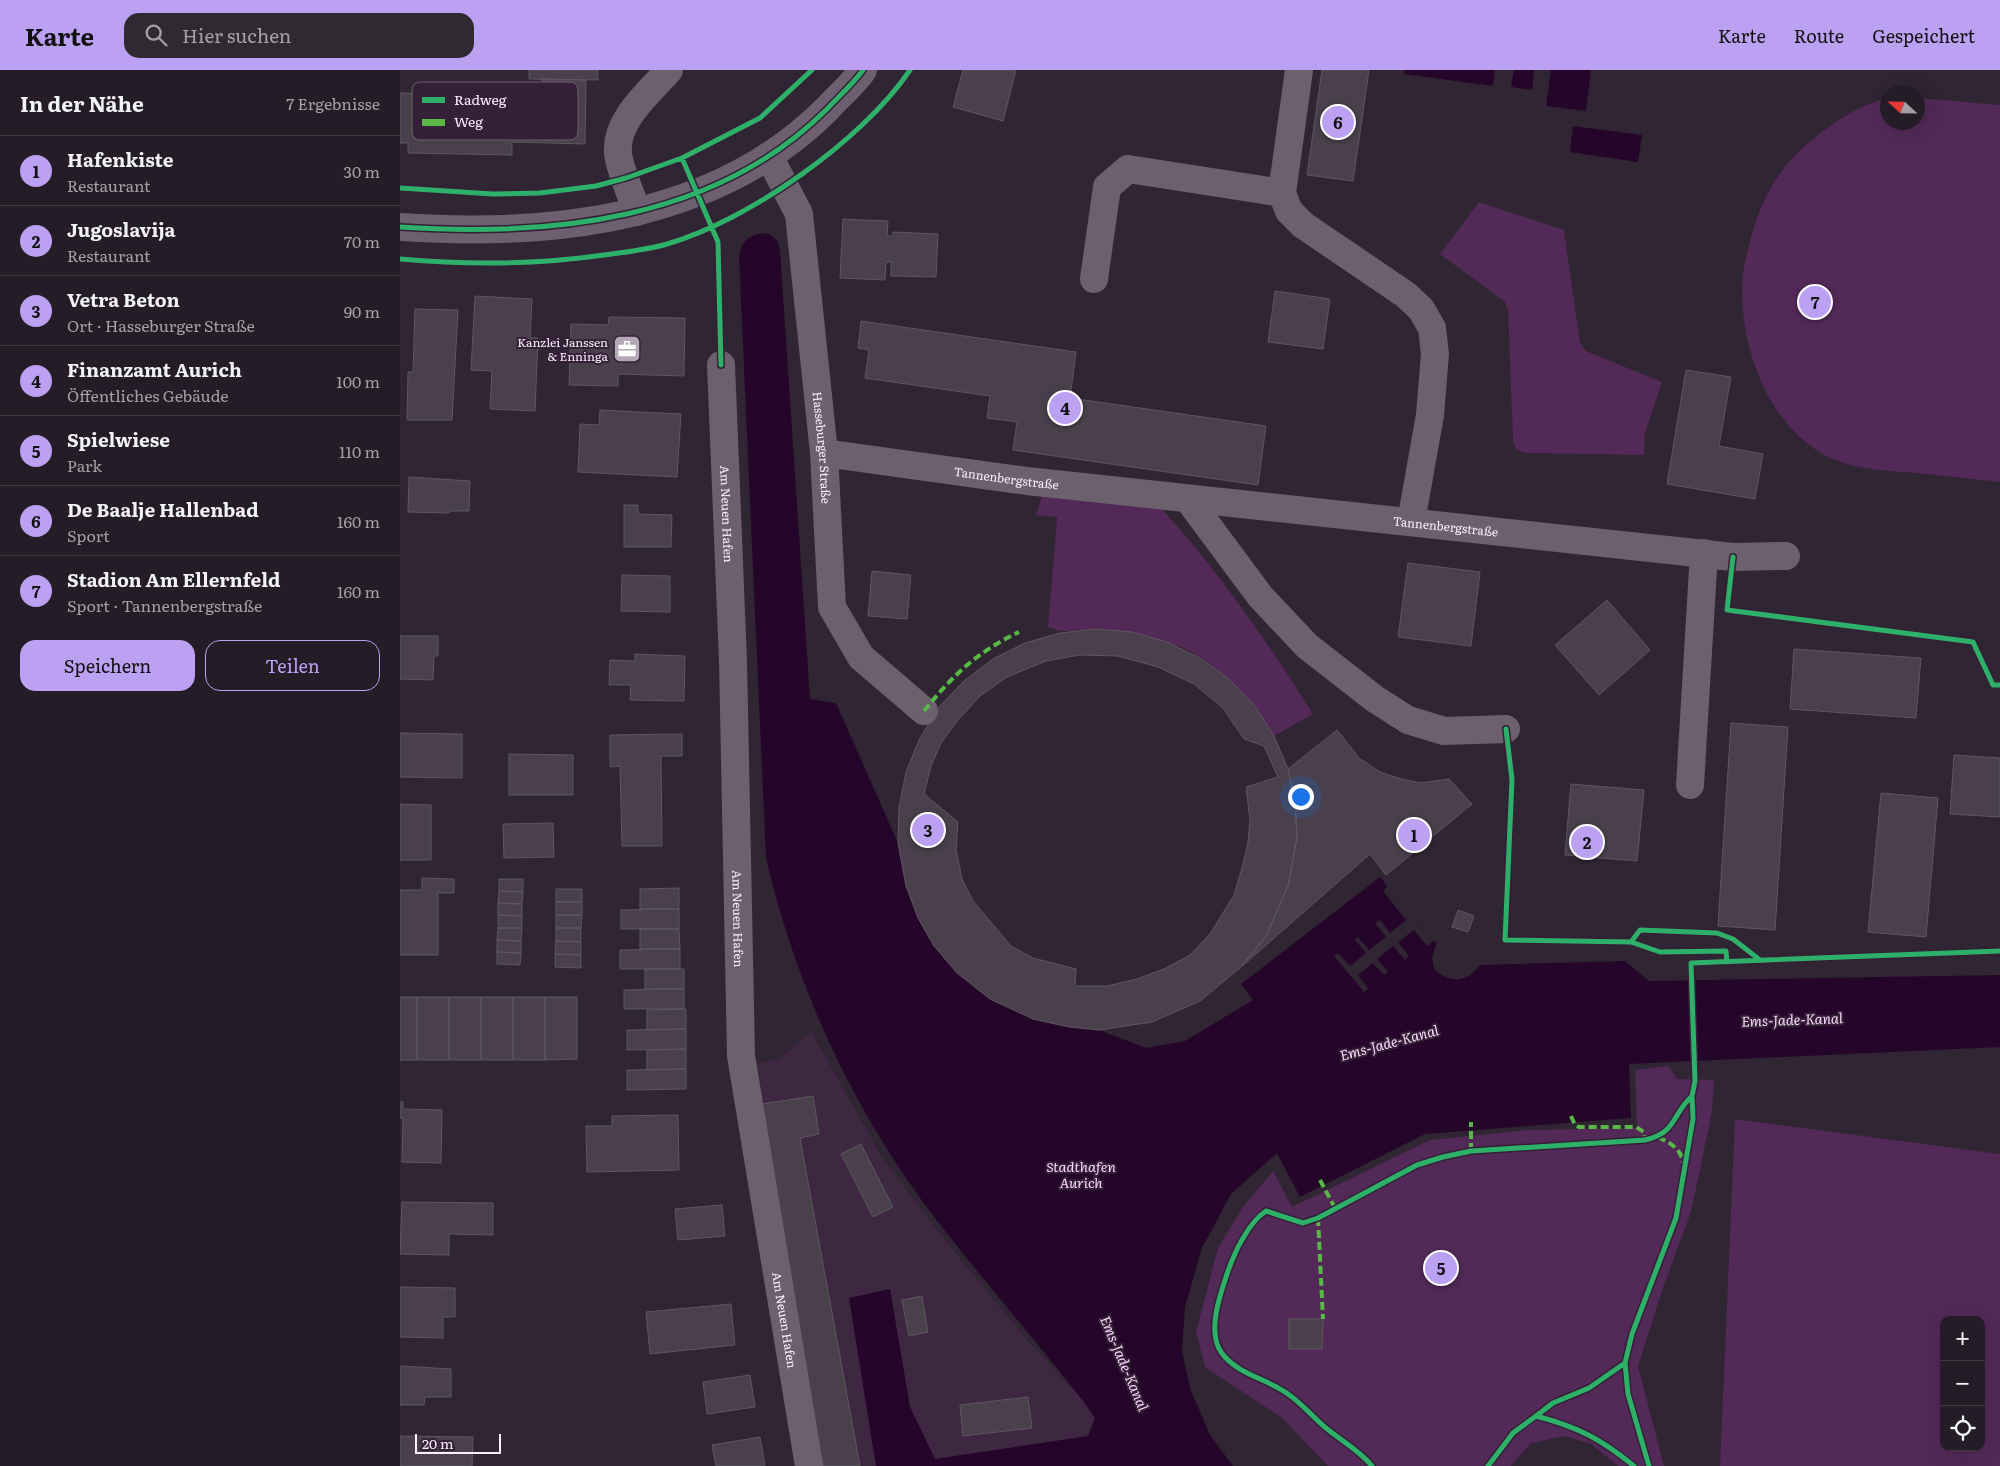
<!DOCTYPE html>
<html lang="de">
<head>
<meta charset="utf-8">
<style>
	:root { --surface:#241c26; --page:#302932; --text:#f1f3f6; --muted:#a3a1a7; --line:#413a43; --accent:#bca0f2 }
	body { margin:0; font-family:Literata,serif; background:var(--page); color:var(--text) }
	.controls { position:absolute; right:15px; bottom:15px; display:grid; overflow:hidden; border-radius:10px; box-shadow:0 5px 20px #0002 }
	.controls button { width:45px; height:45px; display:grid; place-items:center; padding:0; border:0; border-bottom:1px solid var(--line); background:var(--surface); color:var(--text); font:25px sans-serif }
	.compass { position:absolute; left:1480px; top:15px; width:45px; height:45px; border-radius:50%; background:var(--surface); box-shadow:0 5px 20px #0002; rotate:292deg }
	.scale { position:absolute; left:15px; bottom:12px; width:86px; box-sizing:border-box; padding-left:5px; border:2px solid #fbeefd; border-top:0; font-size:14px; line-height:18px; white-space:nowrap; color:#fbeefd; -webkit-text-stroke:4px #342037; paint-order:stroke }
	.you { position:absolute; left:900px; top:726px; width:18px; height:18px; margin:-12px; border:4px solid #fff; border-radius:50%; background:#1a73e8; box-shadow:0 0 0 8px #1a73e833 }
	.badge { display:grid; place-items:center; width:32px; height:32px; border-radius:50%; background:var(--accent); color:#111; font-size:16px; font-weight:700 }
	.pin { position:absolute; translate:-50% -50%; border:2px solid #fff; box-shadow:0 1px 5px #0006 }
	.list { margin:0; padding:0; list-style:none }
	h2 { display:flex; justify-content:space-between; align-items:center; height:65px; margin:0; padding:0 20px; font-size:21px }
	h2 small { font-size:16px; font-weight:400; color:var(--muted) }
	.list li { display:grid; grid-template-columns:32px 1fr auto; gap:15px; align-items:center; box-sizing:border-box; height:70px; padding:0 20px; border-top:1px solid var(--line) }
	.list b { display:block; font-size:19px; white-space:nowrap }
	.list p { margin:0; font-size:16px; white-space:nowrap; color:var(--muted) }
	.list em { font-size:16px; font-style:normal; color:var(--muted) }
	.actions { display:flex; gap:10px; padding:15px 20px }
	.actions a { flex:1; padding:11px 0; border:1px solid var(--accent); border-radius:15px; text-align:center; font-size:18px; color:var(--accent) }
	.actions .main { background:var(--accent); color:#111 }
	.icon { flex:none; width:28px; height:28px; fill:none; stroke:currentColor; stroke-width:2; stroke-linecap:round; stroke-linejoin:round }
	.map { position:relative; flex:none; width:1600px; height:1396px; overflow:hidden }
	header { display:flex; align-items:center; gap:30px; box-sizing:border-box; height:70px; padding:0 25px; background:var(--accent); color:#111 }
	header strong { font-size:24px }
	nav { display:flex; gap:28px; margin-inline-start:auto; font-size:18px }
	.search { width:350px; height:45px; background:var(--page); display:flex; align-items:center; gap:12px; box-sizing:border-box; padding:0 18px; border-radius:15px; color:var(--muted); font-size:19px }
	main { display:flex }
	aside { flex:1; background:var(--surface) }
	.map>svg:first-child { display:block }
	.built { fill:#3d2741 }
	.green { fill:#522957; fill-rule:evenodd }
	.water { fill:#25062a }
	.pier { fill:#302532 }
	.building { fill:#49404b; stroke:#5f5661; fill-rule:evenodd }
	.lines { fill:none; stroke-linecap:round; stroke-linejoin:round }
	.minor { stroke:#6c606d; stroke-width:28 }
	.major { stroke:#6d5f6f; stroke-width:28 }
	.quiet { stroke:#58b947; stroke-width:4; stroke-dasharray:8 4; stroke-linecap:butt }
	.cycleway-casing { stroke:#342037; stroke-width:8 }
	.cycleway { stroke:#2db169; stroke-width:5 }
	.labels { text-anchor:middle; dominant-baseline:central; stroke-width:4; stroke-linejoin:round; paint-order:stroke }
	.poi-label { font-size:12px; fill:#fbeefd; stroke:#342037; text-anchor:end }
	.street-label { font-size:12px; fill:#fbeefd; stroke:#342037 }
	.water-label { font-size:14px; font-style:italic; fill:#f6d9f9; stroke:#342037 }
	.key { fill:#342037; stroke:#705e72; stroke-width:1 }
	.key-label { font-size:14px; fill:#fbeefd }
</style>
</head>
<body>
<header>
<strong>Karte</strong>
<div class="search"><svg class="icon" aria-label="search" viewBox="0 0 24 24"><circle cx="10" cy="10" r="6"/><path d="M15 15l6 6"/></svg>Hier suchen</div>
<nav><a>Karte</a><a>Route</a><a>Gespeichert</a></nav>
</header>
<main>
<aside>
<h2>In der Nähe<small>7 Ergebnisse</small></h2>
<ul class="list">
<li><span class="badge">1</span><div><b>Hafenkiste</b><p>Restaurant</p></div><em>30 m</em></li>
<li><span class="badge">2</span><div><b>Jugoslavija</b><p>Restaurant</p></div><em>70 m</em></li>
<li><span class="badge">3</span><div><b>Vetra Beton</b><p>Ort · Hasseburger Straße</p></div><em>90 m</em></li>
<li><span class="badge">4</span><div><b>Finanzamt Aurich</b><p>Öffentliches Gebäude</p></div><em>100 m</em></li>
<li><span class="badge">5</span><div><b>Spielwiese</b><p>Park</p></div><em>110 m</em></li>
<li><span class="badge">6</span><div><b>De Baalje Hallenbad</b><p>Sport</p></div><em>160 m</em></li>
<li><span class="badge">7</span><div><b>Stadion Am Ellernfeld</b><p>Sport · Tannenbergstraße</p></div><em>160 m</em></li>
</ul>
<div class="actions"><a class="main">Speichern</a><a>Teilen</a></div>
</aside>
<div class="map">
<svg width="1600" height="1396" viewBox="0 0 1600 1396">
	<rect width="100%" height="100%" fill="#302532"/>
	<!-- built -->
	<path class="built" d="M411 961 481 1086 536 1159 623 1265 688 1336 695 1348 710 1396H421L353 994 380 989Z"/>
	<!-- green -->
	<path class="green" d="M1518 28 1600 35V412C1572 409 1545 406 1517 403 1481 400 1442 400 1412 377 1365 343 1342 277 1342 220 1342 191 1356 144 1370 119 1384 93 1406 73 1430 56 1447 44 1467 32 1487 29L1488 52H1518Z
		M1079 132 1164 160 1180 273 1186 281 1262 312 1245 363 1244 385 1125 383 1116 379 1113 371 1108 240 1105 232 1040 184Z
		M642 425 759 436C818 500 867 571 913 644L874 666C844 629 815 584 765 572 744 567 722 564 701 560 681 557 668 566 648 557L657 447 636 445Z
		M1268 996 1277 1009 1314 1010 1312 1042 1291 1142 1263 1218 1238 1296 1264 1396H1218L1191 1374 1165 1366 1131 1373 1111 1396H928L882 1348 805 1297 796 1262 818 1178 843 1137 873 1101 892 1137 1030 1070 1128 1060 1237 1058 1235 1000Z
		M1335 1049 1600 1084V1396H1320ZM1544 1250H1581V1377H1544Z"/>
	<!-- water -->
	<path class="water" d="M1005 0H1095L1093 16 1004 4Z
		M1114 0H1134L1132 20 1111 17Z
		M1151 0H1191L1186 41 1146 36Z
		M1173 56 1242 65 1238 92 1170 82Z
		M367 163 377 170 380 180 410 629 436 633 498 773 506 816 518 848 534 876 590 929 633 949 669 957 699 960 746 978 785 971 853 930 841 914 980 807 1033 871 1037 872 1032 887 1034 899C1050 914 1067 913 1080 895L1225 891 1249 911 1600 905V977L1229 994 1231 1048 1025 1064 900 1127 877 1083 831 1124 802 1178 785 1237 782 1282 791 1321 810 1365 833 1396H476L449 1228 490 1219 510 1337 535 1389 688 1366 695 1348C680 1325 661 1304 644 1282 610 1241 575 1199 542 1157 457 1049 397 921 366 788L339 186C342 169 351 164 367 163Z"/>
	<!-- pier -->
	<path class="pier" d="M988 816 1033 871 1027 876 1014 860 998 872 1009 886 1005 890 993 876 977 889 988 902 984 905 973 893 958 905 968 919 964 922 934 886 938 883 950 896 966 883 955 870 958 867 969 880 986 867 975 853 980 850 990 863 1006 850 983 821Z"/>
	<!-- building -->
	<path class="building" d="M129 0H198V10L129 9Z
		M563 0H616L603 51 553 37Z
		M922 0H969L953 111 907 105Z
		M142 9 186 10 185 74 112 72V85L8 83V73H0V23L141 27Z
		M443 149 488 151 487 166H493V162L538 164 536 207 491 206V192H486L485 210 440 208Z
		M875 221 930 229 923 279 868 272Z
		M75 226 132 229 130 268H138L135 341 90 339 92 301 71 300Z
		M15 239 58 240 52 350H7L8 302H13Z
		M209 247 285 248 284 306 218 304V316L169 315 171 254 208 255Z
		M461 251 676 282 670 328 866 356 858 415 613 380 617 352 587 348 590 326 465 308 469 280 458 278Z
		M1286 300 1331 307 1319 376 1363 384 1355 429 1267 414Z
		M200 340 281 344 277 407 178 402 180 354 199 355Z
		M9 407 70 411 69 441H49V443L8 442Z
		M224 435H238V444L272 445 271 477H224Z
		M1008 493 1080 502 1071 576 998 567Z
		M472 501 511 505 507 549 468 546Z
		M222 505 270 506V542L221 541Z
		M1207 530 1250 580 1199 625 1155 575Z
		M696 559 732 562 767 572 800 588 829 609 854 635 874 666 888 699 895 730 897 768 888 816 866 866 841 897 800 931 752 952 699 960 669 957 633 949 590 929 557 903 534 876 518 848 506 816 498 773 499 737 506 702 520 668 539 637 564 611 593 589 625 573 660 563ZM680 585 718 586 758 597 794 614 823 638 844 669 864 676 878 707 846 717 850 750 848 773 842 798 834 825 810 864 790 885 764 899 737 909 707 916H675L676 899 633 888 611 876 573 831 562 809 556 780 558 752 524 724 531 696 541 673 558 650 580 626 607 607 646 591Z
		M0 566H38V586H34L33 610 0 609Z
		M1394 579 1521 588 1516 648 1390 639Z
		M235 584 285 586 284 631 230 630 231 615H209L210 590 235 591Z
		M1331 653 1388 657 1375 860 1318 856Z
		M937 660 959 688 980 702 1001 709 1021 713 1049 709 1072 734 986 805 970 784 841 897 866 866 888 816 897 768 895 730 888 699Z
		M0 663 62 664V708L0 707Z
		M282 664V686H261L262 776H222L220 696 210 697V665Z
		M109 684 173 685V725H109Z
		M1554 685 1600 688V747L1550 744Z
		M1171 714 1244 720 1237 791 1165 785Z
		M1481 723 1538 728 1526 867 1468 862Z
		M0 734 31 735V790H0Z
		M153 753 154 787 104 788 103 754Z
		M22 808 54 809V823H38V885H0V820H22Z
		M99 809H123V822L99 821Z
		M279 818V839H240V819Z
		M156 819H182V832H156Z
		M99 821 123 822 122 834 98 833Z
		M156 832H182V845H156Z
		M98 833 122 834V846L98 845Z
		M279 839V859H221V840Z
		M1058 840 1074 846 1068 862 1052 857Z
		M98 845 122 846V858H98Z
		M156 845H182L181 858H156Z
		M98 858H122L121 871 97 870Z
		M156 858H181V872L156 871Z
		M240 859H279L280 879H240Z
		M97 870 121 871V883L97 882Z
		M156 871 181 872V885L155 884Z
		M280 879V899H220V880Z
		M97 882 121 883 120 895 97 894Z
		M155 884 181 885V898L155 897Z
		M245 899H284V919H245Z
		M284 919V939H224V920Z
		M0 927H17V990H0Z
		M17 927H49V990H17Z
		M49 927H81V990H49Z
		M81 927H113V990H81Z
		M113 927H145V990H113Z
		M145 927H177V989L145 990Z
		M286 939V959L247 960V940Z
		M286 959V979L227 980V960Z
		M286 979V999L247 1000V980Z
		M286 999V1019L227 1020V1000Z
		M413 1026 419 1064 400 1068 460 1396H423L362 1034Z
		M0 1032H3V1039L42 1040 41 1093 2 1092 3 1049 0 1048Z
		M278 1045 279 1100 187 1102 186 1056H212V1046Z
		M461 1074 493 1137 473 1147 441 1084Z
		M2 1132 93 1133V1165L49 1164V1185L0 1184Z
		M322 1135 325 1166 278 1170 275 1139Z
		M0 1217 55 1218V1247H43V1268L0 1267Z
		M522 1226 528 1262 509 1266 502 1230Z
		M331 1234 335 1275 250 1284 246 1242Z
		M889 1249H923L922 1279H889Z
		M0 1296 51 1299V1327H25L24 1335H0Z
		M350 1305 355 1337 307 1344 303 1312Z
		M628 1327 632 1358 563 1366 560 1335Z
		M0 1366 73 1367 72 1396H0Z
		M360 1367 365 1396H316L312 1375Z"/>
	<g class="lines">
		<!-- minor -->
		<g class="minor">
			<path d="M899 0 882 123 889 141 903 155 1006 225 1021 239 1032 258 1035 284 1030 345 1011 452"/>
			<path id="s1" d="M369 86 399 144 424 383 432 537 461 587 524 641"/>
			<path d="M237 142C232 126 219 98 218 83 215 50 249 23 269 0"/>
			<path d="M694 209 707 117 728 99 882 123"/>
			<path id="s2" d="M321 295 333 591 341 986 409 1396"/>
			<path id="s3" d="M424 383 627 411 1333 487 1386 486"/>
			<path d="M788 429 860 526 907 576 975 629 1008 650 1044 661 1106 659"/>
			<path d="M1290 715 1304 483"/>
		</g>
		<!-- major -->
		<path class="major" d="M0 157C150 167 315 151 427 39 439 26 453 14 463 0"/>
		<!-- quiet -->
		<path class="quiet" d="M524 641C553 605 577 582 619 562
			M1171 1046 1175 1055 1179 1057H1236L1244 1062 1245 1070
			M1258 1067C1270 1073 1281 1078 1283 1093
			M1071 1081V1052
			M920 1110 935 1138
			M918 1148 923 1249"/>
		<!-- cycleway casing -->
		<g class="cycleway-casing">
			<path id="cycleway" d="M282 88 318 172 321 295
				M0 118 93 124 140 123 196 116 226 108 282 88 360 48 412 0
				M0 157C150 167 315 151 427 39 439 26 453 14 463 0
				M0 189C69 195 135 195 204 185 225 182 247 180 267 174 349 150 462 71 510 0
				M1333 487 1327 540 1573 572 1593 615H1600
				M1106 659 1112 710 1105 870 1231 872 1260 882 1326 881 1327 892
				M1231 872 1240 860 1317 863 1333 869 1360 890
				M1136 1346 1153 1333 1189 1318 1225 1293
				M972 1396C961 1382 945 1373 931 1362 916 1351 904 1335 888 1324 868 1309 836 1304 821 1282 807 1261 820 1225 827 1204 834 1183 848 1153 866 1141L903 1153 918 1148 1017 1095 1043 1087 1071 1081 1245 1070C1277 1063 1272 1044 1292 1026
				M1088 1396 1113 1363 1136 1346C1178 1357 1201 1369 1234 1396
				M1249 1396 1228 1324 1225 1293 1232 1264 1276 1148 1293 1049 1292 1026 1295 1011 1291 893 1600 881"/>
		</g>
		<!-- cycleway -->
		<use href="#cycleway" class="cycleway"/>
	</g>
	<!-- icons -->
	<defs>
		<g id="office-square" transform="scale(1.4375)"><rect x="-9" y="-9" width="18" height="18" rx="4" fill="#b4a8b6" stroke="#342037"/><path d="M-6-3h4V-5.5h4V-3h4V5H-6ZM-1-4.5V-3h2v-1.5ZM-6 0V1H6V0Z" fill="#fff"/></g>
	</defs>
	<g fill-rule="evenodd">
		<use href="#office-square" x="227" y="279"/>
	</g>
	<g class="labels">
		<!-- poi labels -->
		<g class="poi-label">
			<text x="208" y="272">Kanzlei Janssen<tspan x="208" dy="14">&amp; Enninga</tspan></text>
		</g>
		<!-- street labels -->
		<g class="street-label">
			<text stroke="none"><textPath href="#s1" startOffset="300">Hasseburger Straße</textPath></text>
			<text stroke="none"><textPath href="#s3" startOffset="184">Tannenbergstraße</textPath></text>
			<text stroke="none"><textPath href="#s2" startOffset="149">Am Neuen Hafen</textPath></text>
			<text stroke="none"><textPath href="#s3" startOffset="626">Tannenbergstraße</textPath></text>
			<text stroke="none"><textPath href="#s2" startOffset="554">Am Neuen Hafen</textPath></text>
			<text stroke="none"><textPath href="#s2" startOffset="959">Am Neuen Hafen</textPath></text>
		</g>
		<!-- water labels -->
		<g class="water-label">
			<text transform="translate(1392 949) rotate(-2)">Ems-Jade-Kanal</text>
			<text transform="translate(989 972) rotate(-15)">Ems-Jade-Kanal</text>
			<text x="681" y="1096">Stadthafen<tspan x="681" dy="16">Aurich</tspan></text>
			<text transform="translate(725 1293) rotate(67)">Ems-Jade-Kanal</text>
		</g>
	</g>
	<!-- legend -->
	<rect x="12" y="12" width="166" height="58" rx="8" class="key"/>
	<rect x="22" y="27" width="23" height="6" fill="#2db169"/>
	<rect x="22" y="49" width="23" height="7" fill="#58b947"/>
	<g class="key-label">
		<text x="54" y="35">Radweg</text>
		<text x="54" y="57">Weg</text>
	</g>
</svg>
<div class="controls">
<button>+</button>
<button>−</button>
<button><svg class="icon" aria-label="locate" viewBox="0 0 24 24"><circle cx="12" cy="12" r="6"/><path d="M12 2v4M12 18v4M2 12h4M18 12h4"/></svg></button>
</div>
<svg class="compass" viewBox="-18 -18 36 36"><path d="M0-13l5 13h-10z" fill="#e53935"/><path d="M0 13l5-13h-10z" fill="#a3a1a7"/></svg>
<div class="scale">20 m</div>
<div class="you"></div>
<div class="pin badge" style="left:1014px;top:765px">1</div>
<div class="pin badge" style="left:1187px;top:772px">2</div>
<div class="pin badge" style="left:528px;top:760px">3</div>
<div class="pin badge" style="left:665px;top:338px">4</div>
<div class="pin badge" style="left:1041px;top:1198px">5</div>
<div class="pin badge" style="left:938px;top:52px">6</div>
<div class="pin badge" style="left:1415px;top:232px">7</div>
</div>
</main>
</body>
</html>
